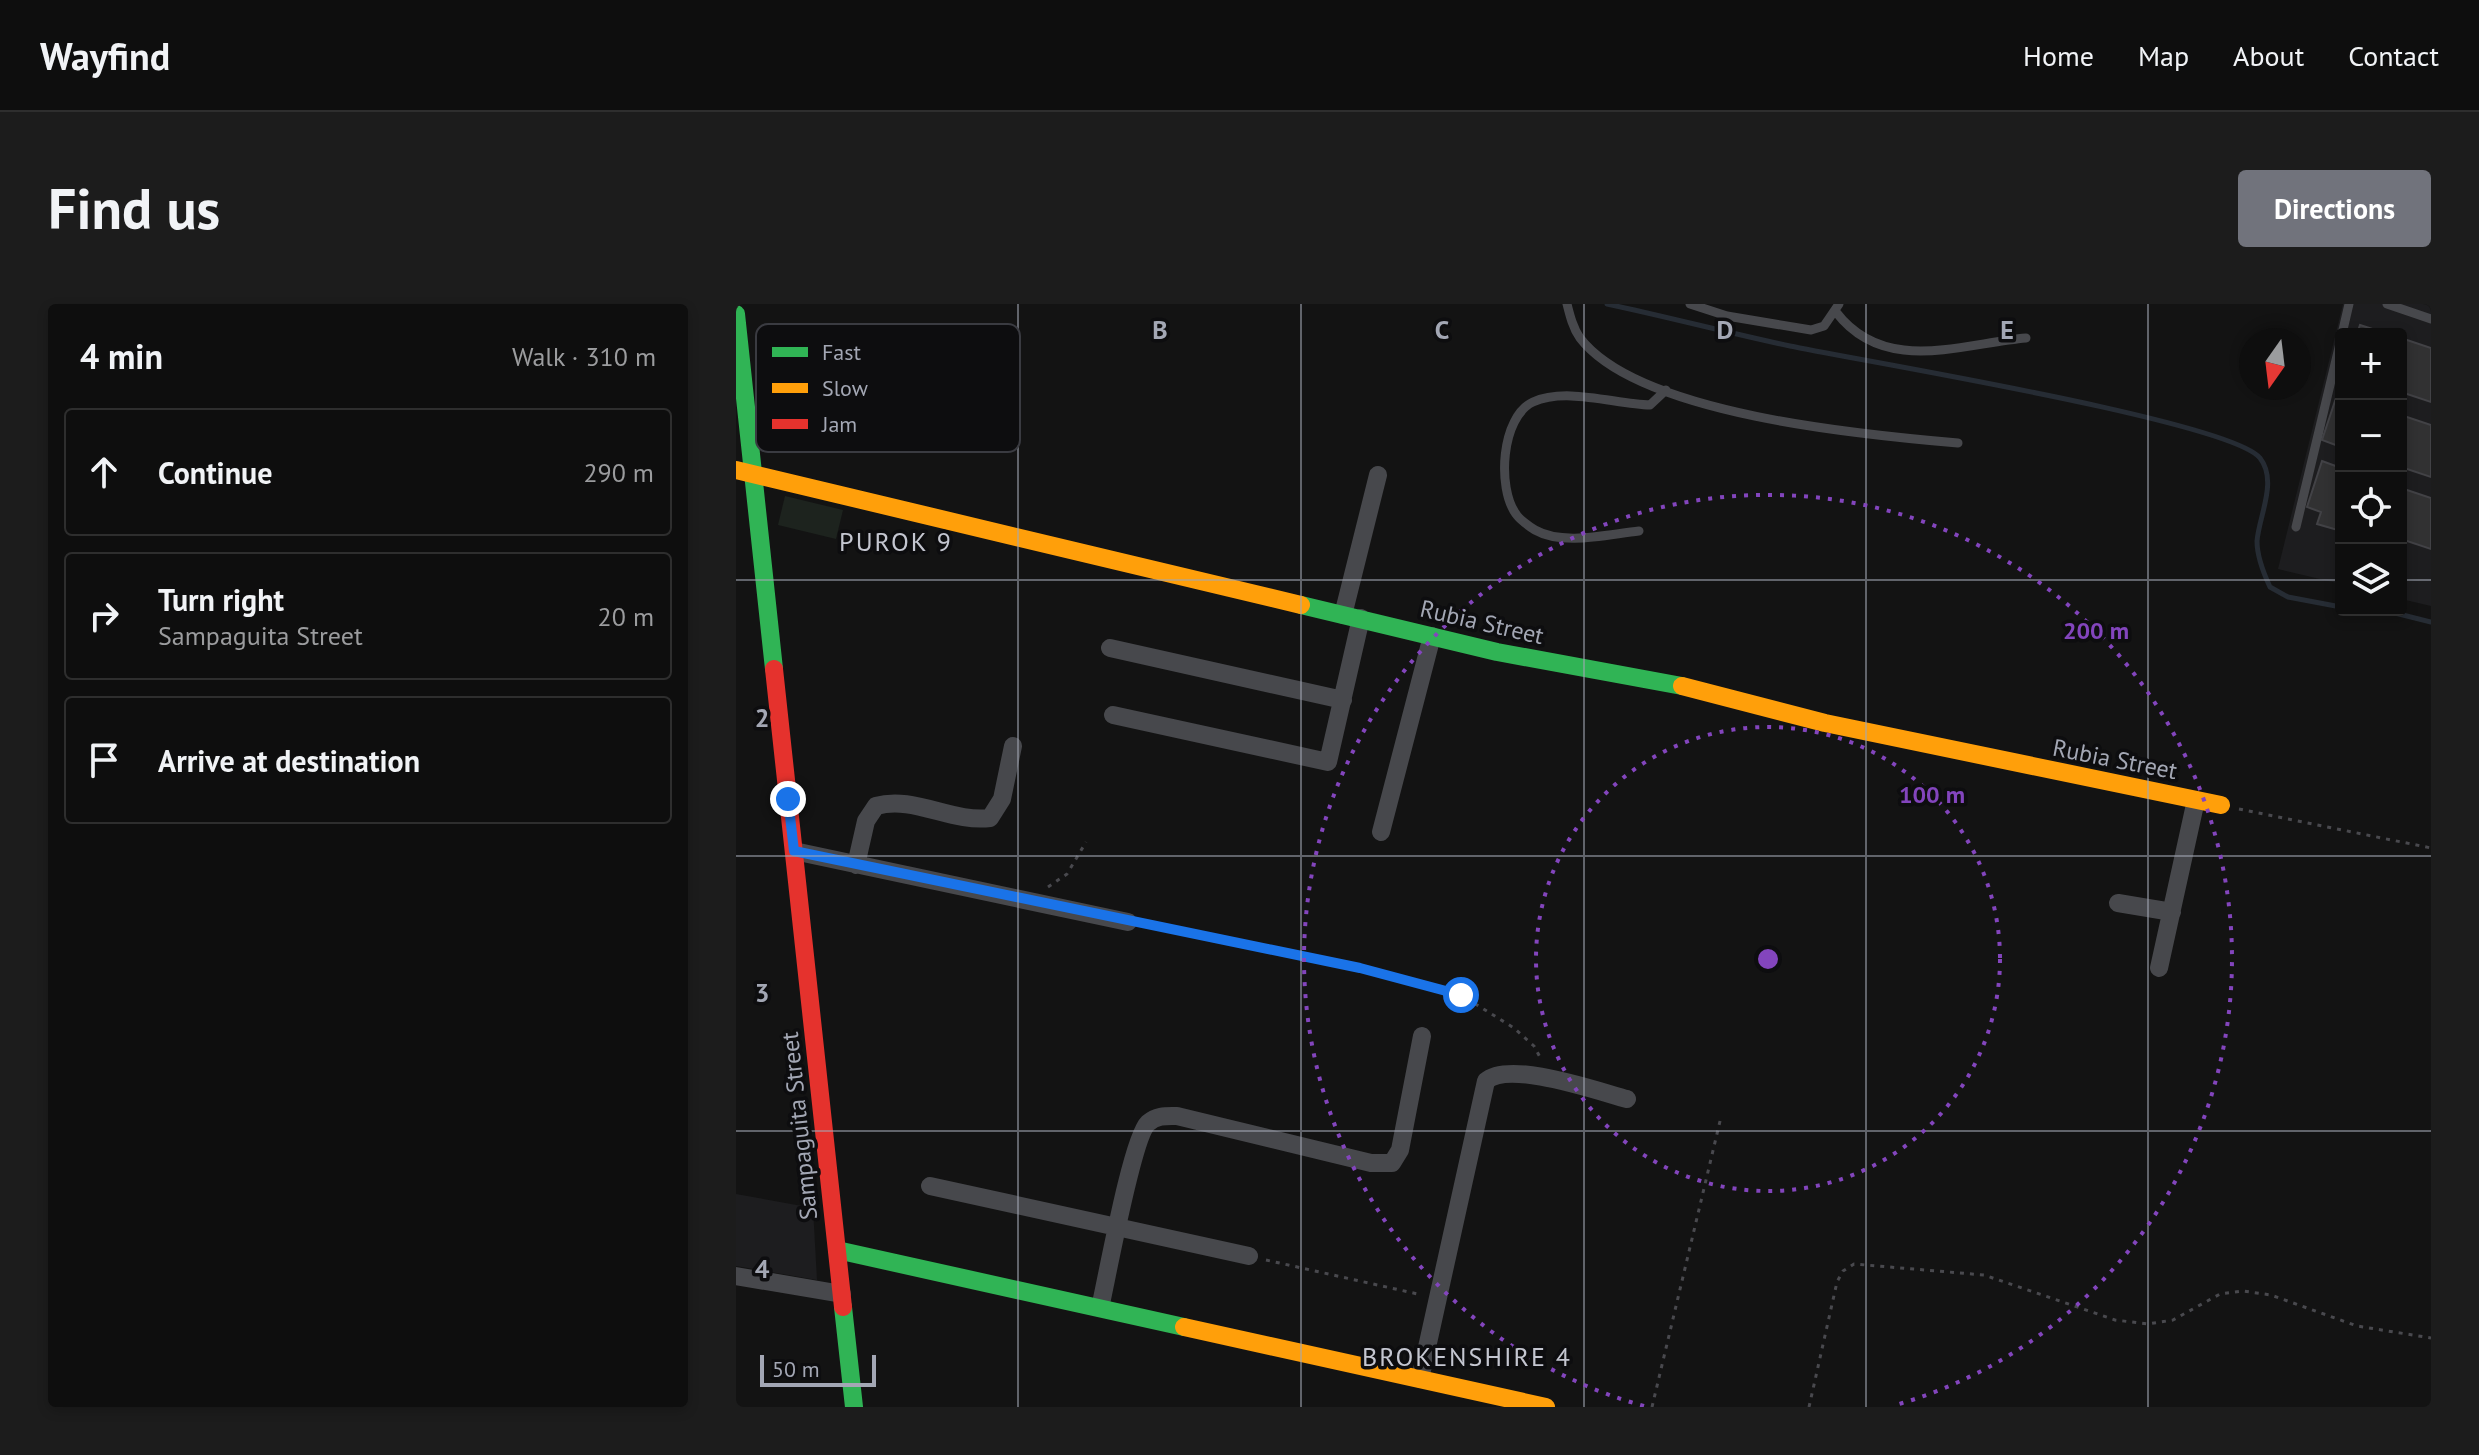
<!DOCTYPE html>
<html lang="en">
<head>
<meta charset="utf-8">
<style>
	:root { --surface:#0e0e0e; --page:#1c1c1c; --text:#f1f3f6; --muted:#9b9c9e; --line:#2e2e2e; --accent:#71737c }
	body { margin:0; font-family:"PT Sans",sans-serif; background:var(--page); color:var(--text) }
	.controls { position:absolute; right:24px; top:24px; display:grid; overflow:hidden; border-radius:8px; box-shadow:0 4px 12px #0003 }
	.controls button { width:72px; height:72px; display:grid; place-items:center; padding:0; border:0; border-bottom:2px solid var(--line); background:var(--surface); color:var(--text); font:40px sans-serif }
	.compass { position:absolute; left:1503px; top:24px; width:72px; height:72px; border-radius:50%; background:var(--surface); box-shadow:0 4px 12px #0003; rotate:194deg }
	.scale { position:absolute; left:24px; bottom:20px; width:116px; box-sizing:border-box; padding-left:8px; border:4px solid #a3a7b4; border-top:0; font-size:22px; line-height:28px; white-space:nowrap; color:#a3a7b4; -webkit-text-stroke:6px #0d0d0f; paint-order:stroke }
	.stop { position:absolute; width:24px; height:24px; margin:-18px; border:6px solid #1a73e8; border-radius:50%; background:#fff }
	.stop.end { background:#1a73e8; border-color:#fff; box-shadow:0 2px 8px #0008 }
	.list { margin:0; padding:0; list-style:none }
	h2 { display:flex; justify-content:space-between; align-items:center; height:104px; margin:0; padding:0 32px; font-size:34px }
	h2 small { font-size:26px; font-weight:400; color:var(--muted) }
	.list li { display:grid; grid-template-columns:52px 1fr auto; gap:24px; align-items:center; box-sizing:border-box; height:128px; margin:0 16px 16px; padding:0 16px; border:2px solid var(--line); border-radius:8px }
	.list b { display:block; font-size:30px; white-space:nowrap }
	.list p { margin:0; font-size:26px; white-space:nowrap; color:var(--muted) }
	.list em { font-size:26px; font-style:normal; color:var(--muted) }
	.icon { flex:none; width:44px; height:44px; fill:none; stroke:currentColor; stroke-width:2; stroke-linecap:round; stroke-linejoin:round }
	.map { position:relative; flex:none; width:1695px; height:1103px; overflow:hidden; border-radius:8px }
	header { display:flex; align-items:center; gap:48px; box-sizing:border-box; height:112px; padding:0 40px; background:var(--surface); border-bottom:2px solid var(--line) }
	header strong { font-size:38px }
	nav { display:flex; gap:44px; margin-inline-start:auto; font-size:28px }
	.intro { display:flex; align-items:center; justify-content:space-between; box-sizing:border-box; height:192px; padding:0 48px }
	h1 { margin:0; font-size:56px }
	.button { padding:20px 36px; border-radius:8px; background:var(--accent); color:#fff; font-size:28px; font-weight:700 }
	main { display:flex; gap:48px; padding:0 48px }
	aside { flex:1; background:var(--surface); border-radius:8px; box-shadow:0 4px 12px #0003 }
	.map>svg:first-child { display:block }
	.built { fill:#1d1d1f }
	.green { fill:#1d231e }
	.lines { fill:none; stroke-linecap:round; stroke-linejoin:round }
	.stream { stroke:#262c34; stroke-width:5 }
	.building { fill:#313132; stroke:#424246; stroke-width:2 }
	.path { stroke:#49494e; stroke-width:3; stroke-dasharray:4 6; stroke-linecap:butt }
	.lane { stroke:#47484c; stroke-width:9 }
	.street { stroke:#47484c; stroke-width:18 }
	.fast { stroke:#30b455; stroke-width:18 }
	.slow { stroke:#ff9f0a; stroke-width:18 }
	.jam { stroke:#e5322d; stroke-width:18 }
	.route { stroke:#1a73e8; stroke-width:10 }
	.grid { fill:none; stroke:#a3a7b4; stroke-width:2; stroke-opacity:0.55 }
	.ring { fill:none; stroke:#8345bd; stroke-width:4; stroke-dasharray:4 8 }
	.labels { text-anchor:middle; dominant-baseline:central; stroke-width:7; stroke-linejoin:round; paint-order:stroke }
	.street-label { font-size:24px; fill:#a3a7b4; stroke:#0d0d0f }
	.neighbourhood-label { font-size:26px; letter-spacing:2px; fill:#c4c6d0; stroke:#0d0d0f }
	.key { fill:#0d0d0f; stroke:#3a3b41; stroke-width:2 }
	.key-label { font-size:22px; fill:#a3a7b4 }
	.grid-label { font-size:26px; text-anchor:middle; font-weight:bold; fill:#a3a7b4; stroke:#0d0d0f; stroke-width:7; stroke-linejoin:round; paint-order:stroke }
	.centre { fill:#8345bd; stroke:#0d0d0f; stroke-width:4 }
	.ring-label { font-size:24px; text-anchor:middle; font-weight:bold; fill:#8345bd; stroke:#0d0d0f; stroke-width:7; stroke-linejoin:round; paint-order:stroke }
</style>
</head>
<body>
<header>
<strong>Wayfind</strong>
<nav><a>Home</a><a>Map</a><a>About</a><a>Contact</a></nav>
</header>
<div class="intro"><h1>Find us</h1><a class="button">Directions</a></div>
<main>
<aside>
<h2>4 min<small>Walk · 310 m</small></h2>
<ul class="list">
<li><svg class="icon" aria-label="ahead" viewBox="0 0 24 24"><path d="M12 20V5M6 11l6-6 6 6"/></svg><div><b>Continue</b></div><em>290 m</em></li>
<li><svg class="icon" aria-label="right" viewBox="0 0 24 24"><path d="M7 20v-9h11M14 6l5 5-5 5"/></svg><div><b>Turn right</b><p>Sampaguita Street</p></div><em>20 m</em></li>
<li><svg class="icon" aria-label="arrive" viewBox="0 0 24 24"><path d="M6 21V4h12l-3 4 3 4H6"/></svg><div><b>Arrive at destination</b></div></li>
</ul>
</aside>
<div class="map">
<svg width="1695" height="1103" viewBox="0 0 1695 1103">
	<rect width="100%" height="100%" fill="#131313"/>
	<!-- built -->
	<path class="built" d="M1607 0H1695V302L1665 295V30H1605V280L1542 265Z
		M0 890 77 904 81 976 0 962Z"/>
	<!-- green -->
	<path class="green" d="M49 192 107 206 100 235 42 221Z"/>
	<g class="lines">
		<!-- stream -->
		<path class="stream" d="M871 0C932 13 993 29 1054 42 1125 57 1494 117 1524 154 1542 177 1523 212 1521 237 1521 253 1527 268 1534 283L1552 293 1605 303
			M1647 306 1695 318"/>
	</g>
	<!-- building -->
	<path class="building" d="M1624 21 1652 30H1621Z
		M1665 34 1695 44V98L1665 88Z
		M1605 79V143L1586 136Z
		M1665 111 1695 121V173L1665 163Z
		M1586 157 1605 164V227L1581 220 1585 208 1571 203Z
		M1665 184 1695 194V245L1665 235Z"/>
	<g class="lines">
		<!-- path -->
		<path class="path" d="M1503 505 1695 544
			M312 583 331 570 350 538
			M409 622 624 664 725 691 778 724 798 742 805 755
			M530 956 686 991
			M916 1103 985 813
			M1073 1103 1101 978 1107 967 1118 960 1248 971 1379 1016 1412 1020 1437 1016 1484 990 1507 987 1535 991 1621 1022 1695 1034"/>
		<!-- lane -->
		<path class="lane" d="M831 0C834 12 837 24 844 34 903 111 1129 131 1222 139
			M954 0 991 12 1075 26 1088 22 1103 0
			M1651 0 1695 15
			M1100 8C1148 71 1224 40 1290 34
			M1606 30 1613 0
			M1560 223 1605 35
			M903 227C873 230 827 242 799 226 794 223 783 215 780 210 761 184 765 113 797 98 830 83 879 100 914 101L930 86"/>
		<!-- street -->
		<path class="street" d="M607 311 642 171
			M374 344 607 396
			M377 411 592 458 625 314
			M645 528 696 332
			M58 547 392 618
			M120 561 130 517 140 502C177 491 216 519 254 514L266 495 277 442
			M1382 599 1436 608
			M1423 664 1460 496
			M194 882 513 952
			M0 972 106 990
			M364 1004C371 974 396 834 412 819 421 811 431 812 441 812L635 859H656L664 846 686 732
			M684 1075 750 777C773 756 861 787 891 795"/>
		<!-- fast -->
		<path class="fast" d="M0 10 38 365
			M565 301 761 348 946 382
			M101 946 448 1023
			M107 1003 118 1103"/>
		<!-- slow -->
		<path class="slow" d="M0 166 565 301
			M946 382 1089 419 1485 501
			M448 1023 810 1103"/>
		<!-- jam -->
		<path class="jam" d="M38 365 107 1003"/>
	</g>
	<g class="lines">
		<!-- route -->
		<path class="route" d="M52 495 58 547 624 664 725 691"/>
	</g>
	<!-- grid -->
	<path class="grid" d="M282 0V1103M565 0V1103M848 0V1103M1130 0V1103M1412 0V1103M0 276H1605M1665 276H1695M0 552H1695M0 827H1695"/>
	<!-- distance rings -->
	<g class="ring">
		<circle cx="1032" cy="655" r="232"/>
		<path d="M908 1102A464 464 0 1 1 1156 1102"/>
	</g>
	<g class="labels">
		<!-- street labels -->
		<g class="street-label">
			<text transform="translate(746 318) rotate(13)">Rubia Street</text>
			<text transform="translate(1379 455) rotate(11)">Rubia Street</text>
			<text transform="translate(63 822) rotate(-96)">Sampaguita Street</text>
		</g>
		<!-- neighbourhood labels -->
		<g class="neighbourhood-label">
			<text x="160" y="237">PUROK 9</text>
			<text x="731" y="1052">BROKENSHIRE 4</text>
		</g>
	</g>
	<!-- legend -->
	<rect x="20" y="20" width="264" height="128" rx="12" class="key"/>
	<rect x="36" y="43" width="36" height="10" fill="#30b455"/>
	<rect x="36" y="79" width="36" height="10" fill="#ff9f0a"/>
	<rect x="36" y="115" width="36" height="10" fill="#e5322d"/>
	<g class="key-label">
		<text x="86" y="56">Fast</text>
		<text x="86" y="92">Slow</text>
		<text x="86" y="128">Jam</text>
	</g>
	<g class="grid-label">
		<text x="424" y="35">B</text>
		<text x="706" y="35">C</text>
		<text x="989" y="35">D</text>
		<text x="1271" y="35">E</text>
		<text x="26" y="423">2</text>
		<text x="26" y="698">3</text>
		<text x="26" y="974">4</text>
	</g>
	<circle cx="1032" cy="655" r="12" class="centre"/>
	<g class="ring-label">
		<text x="1360" y="335">200 m</text>
		<text x="1196" y="499">100 m</text>
	</g>
</svg>
<div class="controls">
<button>+</button>
<button>−</button>
<button><svg class="icon" aria-label="locate" viewBox="0 0 24 24"><circle cx="12" cy="12" r="6"/><path d="M12 2v4M12 18v4M2 12h4M18 12h4"/></svg></button>
<button><svg class="icon" aria-label="layers" viewBox="0 0 24 24"><path d="M12 4l9 5-9 5-9-5zM3 14l9 5 9-5"/></svg></button>
</div>
<svg class="compass" viewBox="-18 -18 36 36"><path d="M0-13l5 13h-10z" fill="#e53935"/><path d="M0 13l5-13h-10z" fill="#9b9c9e"/></svg>
<div class="scale">50 m</div>
<div class="stop" style="left:725px;top:691px"></div>
<div class="stop end" style="left:52px;top:495px"></div>
</div>
</main>
</body>
</html>
